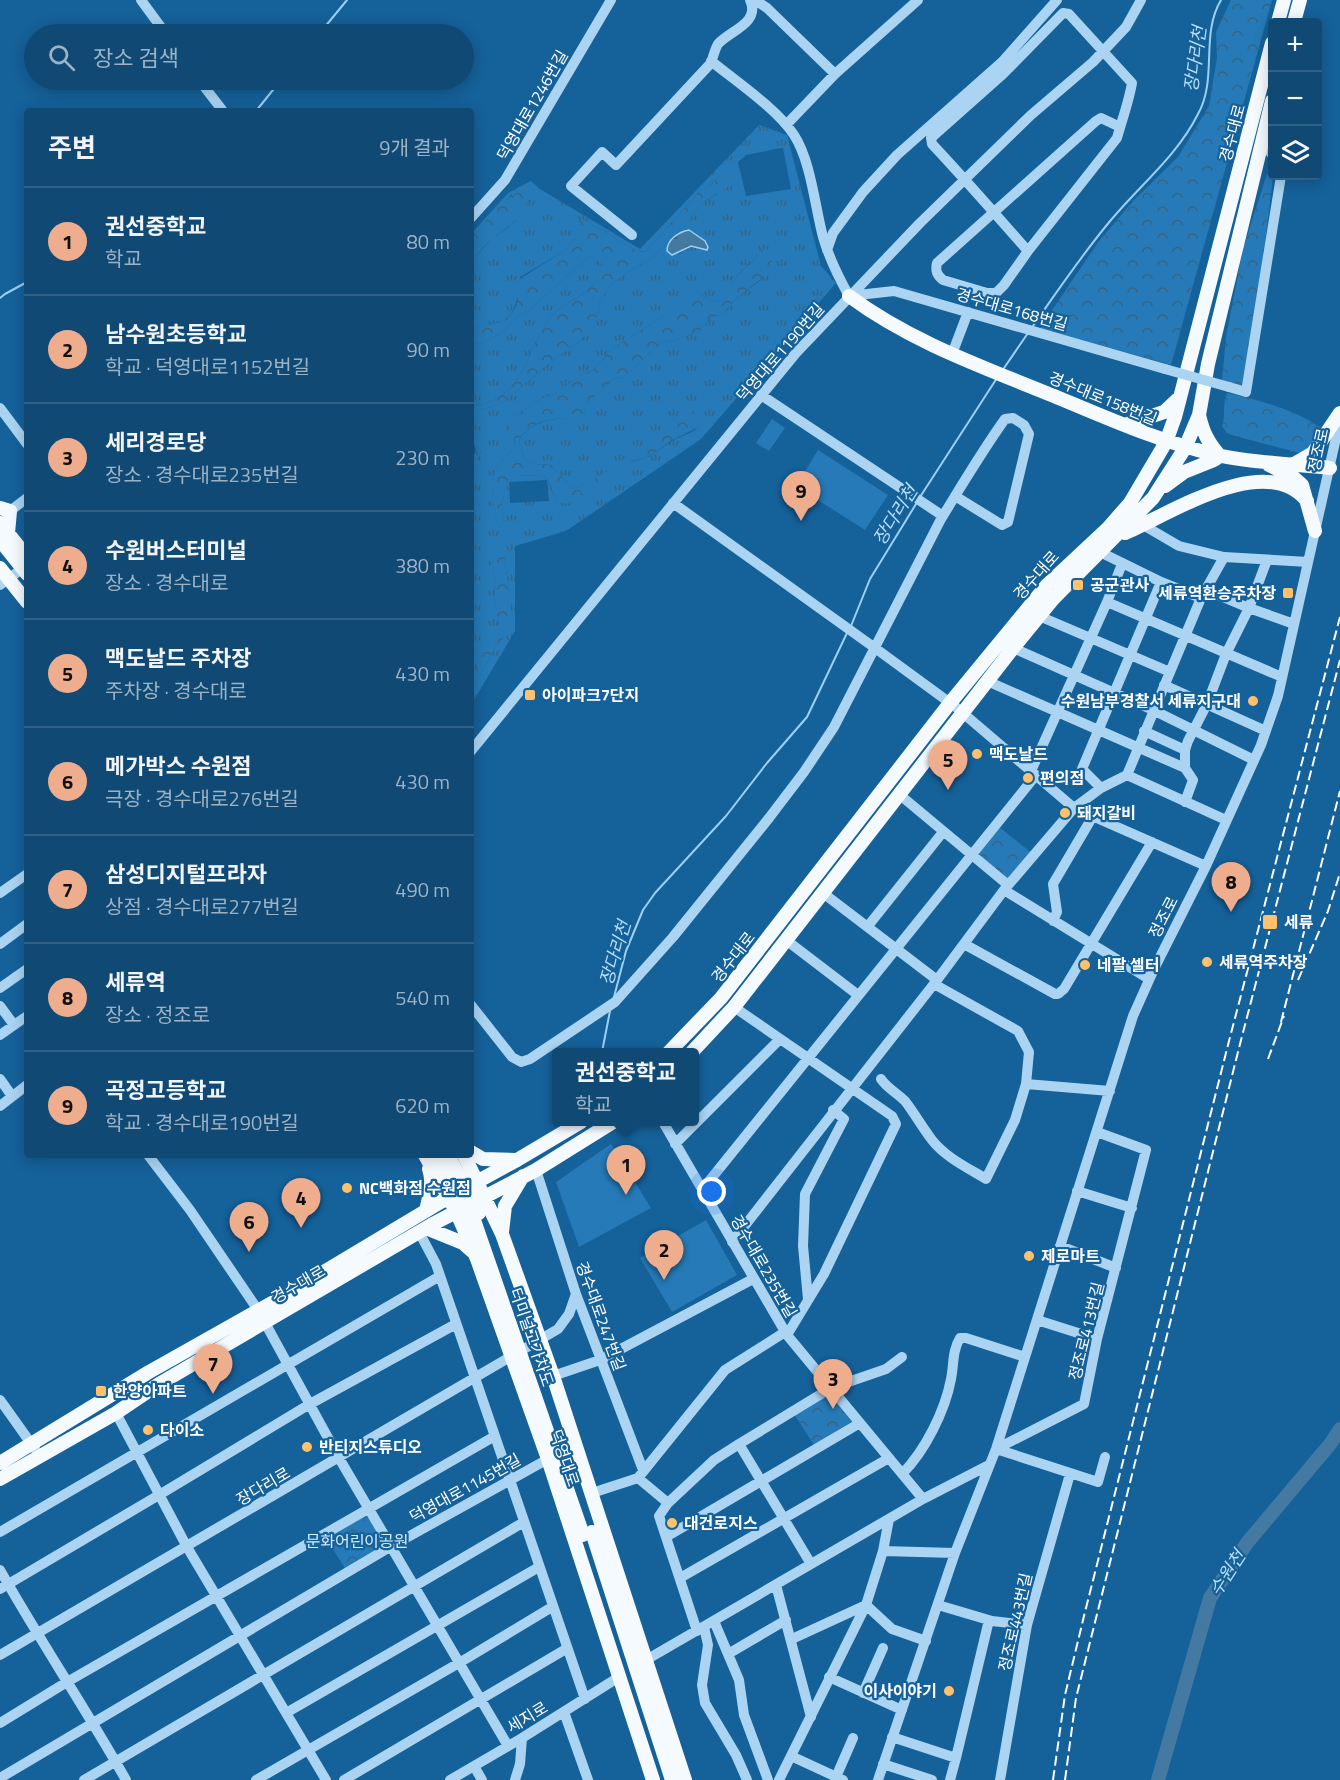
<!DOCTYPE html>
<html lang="ko">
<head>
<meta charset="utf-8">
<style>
	:root { --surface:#104974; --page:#195079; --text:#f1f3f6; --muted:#9cb2c5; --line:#306186; --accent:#eead8d }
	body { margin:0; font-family:"Titillium Web","Noto Sans KR",sans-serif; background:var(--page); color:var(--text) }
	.controls { position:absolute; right:18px; top:18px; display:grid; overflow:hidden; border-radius:6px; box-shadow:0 3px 15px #0003 }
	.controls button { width:54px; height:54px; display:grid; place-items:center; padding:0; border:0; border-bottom:2px solid var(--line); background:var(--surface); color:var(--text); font:30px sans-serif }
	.you { position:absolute; left:712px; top:1192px; width:21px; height:21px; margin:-15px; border:4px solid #fff; border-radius:50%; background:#1a73e8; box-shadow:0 0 0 9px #1a73e833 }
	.badge { display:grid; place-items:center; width:39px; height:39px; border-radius:50%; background:var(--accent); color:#111; font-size:20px; font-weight:700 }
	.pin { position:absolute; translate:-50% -50px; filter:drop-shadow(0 2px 3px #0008) }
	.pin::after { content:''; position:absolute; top:32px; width:21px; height:18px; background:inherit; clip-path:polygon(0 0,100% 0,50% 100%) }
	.popup { position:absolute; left:552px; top:1048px; width:147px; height:78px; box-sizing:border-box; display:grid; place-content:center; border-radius:6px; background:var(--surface); filter:drop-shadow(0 2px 4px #0005); font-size:20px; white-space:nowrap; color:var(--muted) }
	.popup b { font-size:22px; color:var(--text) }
	.popup::after { content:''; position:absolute; left:50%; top:100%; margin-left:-12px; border:12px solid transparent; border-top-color:var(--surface) }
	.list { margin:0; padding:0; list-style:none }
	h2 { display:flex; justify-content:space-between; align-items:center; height:78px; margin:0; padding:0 24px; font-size:26px }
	h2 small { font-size:20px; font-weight:400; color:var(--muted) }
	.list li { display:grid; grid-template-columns:39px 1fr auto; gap:18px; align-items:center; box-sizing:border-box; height:108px; padding:0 24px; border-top:2px solid var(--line) }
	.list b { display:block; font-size:22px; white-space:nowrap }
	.list p { margin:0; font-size:20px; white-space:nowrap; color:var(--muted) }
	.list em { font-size:20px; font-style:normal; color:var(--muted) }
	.icon { flex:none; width:33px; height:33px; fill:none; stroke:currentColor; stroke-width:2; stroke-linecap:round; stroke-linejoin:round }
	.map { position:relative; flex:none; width:1340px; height:1780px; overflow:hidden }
	.search { position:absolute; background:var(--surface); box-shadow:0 3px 15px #0003; left:24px; top:24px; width:450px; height:66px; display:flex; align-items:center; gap:15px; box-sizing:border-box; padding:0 21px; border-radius:33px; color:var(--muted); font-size:22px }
	.panel { position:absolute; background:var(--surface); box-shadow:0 3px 15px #0003; left:24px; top:108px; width:450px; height:1050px; border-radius:6px }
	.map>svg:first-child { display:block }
	.grass { fill:url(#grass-tufts); fill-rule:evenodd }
	.forest { fill:url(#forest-crowns) }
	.pitch { fill:#257ab7 }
	.water { fill:url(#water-ripples); stroke:#9cd1f5; stroke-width:1.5 }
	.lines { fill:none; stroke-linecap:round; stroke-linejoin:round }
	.stream { stroke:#9cd1f5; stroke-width:2 }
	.river { stroke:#4479a1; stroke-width:14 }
	.minor { stroke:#aad4f2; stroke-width:10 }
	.major { stroke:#f5faff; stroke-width:14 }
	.rail { stroke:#fff; stroke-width:2; stroke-dasharray:10 4.5; stroke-linecap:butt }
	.minor-bridge { stroke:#aad4f2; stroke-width:10 }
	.major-bridge { stroke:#f5faff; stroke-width:14 }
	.poi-dot { fill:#ffc16b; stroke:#15619a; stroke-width:2 }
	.labels { text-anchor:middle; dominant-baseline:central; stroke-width:4.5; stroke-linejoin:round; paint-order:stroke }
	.street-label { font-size:16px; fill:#fff; stroke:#15619a }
	.poi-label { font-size:16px; font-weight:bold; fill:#fff; stroke:#15619a; text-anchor:start }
	.park-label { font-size:16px; fill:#d2ebfd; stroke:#15619a }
	.water-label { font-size:18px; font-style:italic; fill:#b6def9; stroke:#15619a }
</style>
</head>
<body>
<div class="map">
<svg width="1340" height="1780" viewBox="0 0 1340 1780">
	<defs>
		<pattern id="grass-tufts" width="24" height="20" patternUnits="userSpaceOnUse" patternTransform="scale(1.5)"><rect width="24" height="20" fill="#257ab7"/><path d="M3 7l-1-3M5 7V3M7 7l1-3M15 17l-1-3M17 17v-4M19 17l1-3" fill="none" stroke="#386382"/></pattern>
		<pattern id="forest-crowns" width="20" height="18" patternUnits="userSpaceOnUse" patternTransform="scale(1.5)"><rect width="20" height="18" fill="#257ab7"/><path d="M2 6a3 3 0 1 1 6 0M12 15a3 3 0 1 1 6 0" fill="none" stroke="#386382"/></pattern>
		<pattern id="water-ripples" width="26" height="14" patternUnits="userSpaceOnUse" patternTransform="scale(1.5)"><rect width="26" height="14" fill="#4479a1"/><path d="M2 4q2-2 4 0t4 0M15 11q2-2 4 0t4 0" fill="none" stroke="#486276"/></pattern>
	</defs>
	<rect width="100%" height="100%" fill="#15619a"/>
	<!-- grass -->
	<path class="grass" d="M759 125 787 135 821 266 836 283 701 439 566 531 515 546V631L471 705V693L492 653 503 637 510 594 504 557H492L495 582 494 600 499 619 498 629 481 655 471 679V496C476 483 472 463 481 452L471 438V412L495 406 507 399 556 358 581 340 597 316 600 301 613 283 629 271 653 258 664 245 688 223 694 213 702 203 717 194 722 173 711 185 700 191 645 252 634 249 583 219 578 236 564 251 520 277C516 316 513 323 473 327L471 329V262L492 238 509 227 512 194 471 238V234L508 193 531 181 540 189 640 249ZM781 148H783L791 189 746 196 738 162 746 155ZM682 232 703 250 691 246 679 254 669 242ZM757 253 763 278 735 300 724 313 709 319 701 330 676 340 662 342 624 377 613 379 587 403 583 418C560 417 532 419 519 440L524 458 533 464 551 465 573 489 594 481 618 464 703 422 692 432 673 440 650 456 628 463 557 504C552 494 551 481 543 475L518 476 507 482 502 503 503 523 499 527C491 494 485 472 515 448L513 417 542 398 554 394 579 376 593 370 612 349 662 317 697 291 713 302C735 297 727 289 738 275 745 265 753 266 757 253ZM547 480 549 501 510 503 509 482Z
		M592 254 603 264C593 298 573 294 553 315 533 337 529 369 508 390 501 398 481 406 471 407V342L481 344 503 332 517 316 529 310Z"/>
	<!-- forest -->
	<path class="forest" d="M1231 0H1272L1171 365 1040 328 1099 241 1134 200 1178 157 1209 106 1217 58 1216 32Z
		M722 173 729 175V186L702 203 694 213 688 223 664 245 653 258 629 271 613 283 600 301 597 316 590 330 581 340 556 358 507 399 495 406 471 412V407C481 406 501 398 508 390 529 369 533 337 553 315 573 294 594 298 602 264L592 254 529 310 517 316 503 332 481 344 471 342 472 327C494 325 513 323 518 299L510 285 564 251 578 236 577 223 583 219 634 249 645 252 700 191 711 185Z
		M1271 173 1273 177C1265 247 1255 317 1242 387L1222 380 1226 337 1243 249 1267 174Z
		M524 190C534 213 509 226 494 237 485 244 478 254 471 262V238C487 221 502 197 524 190Z
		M766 248 770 252 773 269 735 300 724 313 709 319 701 330 676 340 662 342 624 377 613 379 587 403 583 419C560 417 532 418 519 440L524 458 533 464 551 465 573 489C617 472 651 435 691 409L704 422C692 432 684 434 672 440 664 445 657 452 649 456 642 459 633 460 627 464 602 481 593 505 557 504 552 494 552 481 543 475L518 476 507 483 502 503 503 523 499 527C490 494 485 472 515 448V438L508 427 513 417 542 398 554 394 579 376 593 370 612 349 662 317 692 292 697 291 713 302C735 297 727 288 738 275 746 265 753 266 757 253Z
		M1227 393C1258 400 1294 409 1320 427L1309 449 1300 453 1235 436 1227 433 1222 426C1226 415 1222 404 1227 393Z
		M471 438 481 452C474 460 475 484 471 496L472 463 476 449Z
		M496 551 502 552 504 557 510 594 511 616 503 637 492 653 471 693V679L481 655 498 628 499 619 494 600 495 582 492 557Z
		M999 827 1033 854 1008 883 976 855Z
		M831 1393 854 1420 814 1445 794 1414Z
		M365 1514 370 1516 385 1541 384 1546 346 1570 326 1538Z"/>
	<!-- pitch -->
	<path class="pitch" d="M772 419 785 428 769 451 756 443Z
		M818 450 888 495 865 530 796 486Z
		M611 1144 651 1208 579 1247 556 1182Z
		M706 1220 737 1275 672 1312 640 1258Z"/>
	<!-- water -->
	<path class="water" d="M689 230 705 241 708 247 707 250 691 246 672 255 667 251C667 239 679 232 689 230Z"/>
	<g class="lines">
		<!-- stream -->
		<path class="stream" d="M319 34 347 0
			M256 111 281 80
			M0 298 5 294 27 282
			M1033 326C1058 290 1083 253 1111 220 1141 184 1177 156 1198 114 1218 78 1200 35 1221 0
			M1002 371 1028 333
			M920 497 997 378
			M851 626 870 579 916 504
			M614 997 626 951 643 910 655 893 726 816 767 763 807 717 847 633
			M602 1052 610 1011"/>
		<!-- river -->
		<path class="river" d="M1158 1780 1210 1598 1247 1543 1331 1443 1340 1429"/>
		<!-- minor -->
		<path class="minor" d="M141 0 166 34
			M755 0 767 8 835 74 918 0
			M711 61C737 82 777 109 794 135 811 161 815 207 823 237 829 258 839 278 849 296L894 291 1165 369
			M199 80 223 111
			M787 124 835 74
			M1261 142 1272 154
			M471 218 505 180 611 0
			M632 235 571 186 602 152 616 165 711 63C713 57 715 49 718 44 729 31 761 23 750 0
			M827 250 833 233 863 192 897 155 1002 62 1057 0
			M1028 251C996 215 965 179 932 144L931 138 1003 74 1063 13 1069 14 1132 83C1129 101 1122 120 1117 138L1028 251 1004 285 996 293H987L943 280C937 275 935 271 937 263L1096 121 1101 118 1120 127
			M952 354 968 312
			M1229 387 1246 392 1281 176
			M761 395 943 516
			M0 408 27 444
			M673 503 875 648 957 708 1074 808 1206 866
			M10 511 27 498
			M1143 525 1179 546 1224 557 1308 562
			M1100 552 1161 582 1201 598
			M0 585 23 568
			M1206 590 1249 608 1294 624
			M1107 602 1282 677
			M1039 616 1170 672
			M1013 648 1153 710 1254 760
			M987 681 1185 768 1193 780 1185 802
			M1164 685 1266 731
			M1144 731 1185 750V768
			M1185 750 1188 741 1207 704 1226 654 1249 608 1267 560
			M471 751 796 353 920 223 1031 115 1093 62 1126 27 1141 0
			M1031 771 1107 602 1122 564
			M1127 775 1201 598 1224 557
			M1127 775 1226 820
			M1101 788 1082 769 1161 582
			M900 795 1008 885
			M1004 890 1149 979
			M0 893 27 874
			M823 893 937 980
			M1053 921 1057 912 1053 884 1093 816
			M868 926 943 832
			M786 940 858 995
			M0 944 27 924
			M964 944 1055 994H1058L1064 989 1152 842
			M934 984 1018 1031 1029 1052 1026 1084 1110 1091
			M0 988 27 969
			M471 1005 512 1057 521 1062 530 1059 615 1002 673 937 769 818 804 772 834 727 941 519C962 485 982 451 1005 419L1013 418 1024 425 1029 434 1008 522 1002 525 955 496
			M0 1006 14 1025
			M734 1007 892 1116 896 1124 824 1274 787 1335
			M0 1035 27 1016
			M0 1079 12 1096
			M881 1079C887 1088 897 1093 905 1101 915 1114 922 1127 932 1140 945 1157 968 1168 986 1179L1015 1120 1026 1084
			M0 1106 27 1085
			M663 1122 787 1335 923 1499
			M675 1144 780 1039
			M148 1155 190 1210 258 1310 339 1458 508 1746
			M536 1170 576 1294 643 1470
			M702 1190 1036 775
			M1077 1191 1132 1208
			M419 1232 436 1264 585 1699
			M732 1242 937 980 1004 890 1074 808 1101 788 1127 775
			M1060 1246 1116 1268
			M808 1299 803 1246 805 1194 844 1119 833 1110
			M1037 1320 1097 1339
			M553 1376 600 1360 753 1279
			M0 1400 35 1449
			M116 1413 187 1547 326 1780
			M739 1444 811 1564
			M996 1449 1084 1404 1097 1339 1146 1150 1097 1132
			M996 1449 1098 1482 1105 1457
			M902 1474C925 1451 945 1411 951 1379 954 1365 952 1351 960 1338H966L1025 1357
			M638 1478 668 1503 659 1516 697 1631
			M592 1493 638 1478 725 1370 785 1332
			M668 1503 714 1460 739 1444 831 1388 886 1369 902 1357
			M0 1532 440 1276
			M666 1537 860 1423
			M883 1551 955 1553
			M0 1570C40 1641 86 1709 126 1780
			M680 1578 889 1458
			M776 1585 811 1717
			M0 1589 159 1495 310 1404 456 1324
			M938 1605 992 1621 1027 1625
			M714 1621 739 1680 744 1715 768 1780
			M704 1627 708 1645 702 1685 705 1703 736 1755 747 1780
			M792 1639 866 1605 892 1629 926 1641
			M728 1654 786 1620
			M0 1655 558 1329 569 1314 576 1294
			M646 1660 923 1499 989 1465
			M829 1677 902 1710
			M863 1693 883 1648
			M564 1712 588 1780
			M286 1713 539 1567
			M0 1723 67 1682 495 1436
			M892 1737 956 1758 950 1780
			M791 1756 843 1780
			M956 1758 989 1620
			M883 1764 932 1780
			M474 1766 482 1780
			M836 1777 853 1738
			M0 1778 390 1547 548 1459
			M84 1780 524 1522
			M256 1780 459 1663 552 1607
			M344 1780 566 1649
			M450 1780 522 1738 619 1677
			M515 1780 520 1764 522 1738
			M779 1780 866 1605 883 1551 889 1519
			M878 1780 955 1553 996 1449 1133 1016 1154 969 1206 866 1261 745 1278 696 1340 420
			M1000 1780 1027 1625 1070 1474"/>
		<!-- major -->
		<path class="major" d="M1278 22 1284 0
			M1294 22 1300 0
			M849 296C911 342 983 367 1054 396 1107 418 1160 442 1217 455 1252 463 1294 464 1330 468
			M1199 415C1203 432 1208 443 1220 456
			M1125 425 1164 412 1180 397
			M1294 464 1313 453 1340 413
			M1269 465 1293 477 1302 485 1315 531
			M1165 486 1184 472 1214 460 1220 456
			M0 508 10 511 8 533
			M0 523 27 557
			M1125 533C1170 514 1266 450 1307 501
			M0 540 27 574
			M0 568 27 602
			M669 1052 721 998 950 703 1047 585 1108 528 1130 503 1166 442 1175 417 1272 43
			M692 1052 734 1007 1013 648 1053 599 1153 498 1185 448 1199 415 1208 364 1272 101
			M471 1152 483 1159 515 1160
			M425 1155 456 1211 477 1259 548 1459 653 1780
			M464 1155 502 1234 553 1376 685 1780
			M426 1211C429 1196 434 1183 429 1169
			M426 1228 463 1243 472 1251
			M502 1232 505 1206 523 1176
			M0 1463 149 1372 277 1300 449 1197 517 1160 581 1122
			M0 1479 116 1413 159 1384 431 1225 536 1170 613 1122
			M592 1532 672 1780"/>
		<!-- rail -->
		<path class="rail" d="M1298 980 1328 911 1340 873
			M1281 1022 1340 791
			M1268 1059 1284 1016
			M1053 1780 1065 1695 1084 1616 1229 1041 1340 617
			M1065 1780 1076 1698 1240 1044 1340 660"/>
		<!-- minor-bridge -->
		<path class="minor-bridge" d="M1165 369 1229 387"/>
		<!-- major-bridge -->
		<path class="major-bridge" d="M436 1155 475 1223 583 1535
			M448 1155 479 1213"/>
	</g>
	<!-- markers -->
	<g class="poi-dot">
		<rect x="1072" y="579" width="12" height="12" rx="3"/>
		<rect x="1282" y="587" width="12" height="12" rx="3"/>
		<rect x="524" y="689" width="12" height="12" rx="3"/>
		<circle cx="1253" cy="701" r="6"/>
		<circle cx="977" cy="754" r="6"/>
		<circle cx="1028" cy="778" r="6"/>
		<circle cx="1065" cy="813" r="6"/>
		<rect x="1262" y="914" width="16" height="16" rx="3"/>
		<circle cx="1207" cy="962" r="6"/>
		<circle cx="1085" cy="965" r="6"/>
		<circle cx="347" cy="1188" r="6"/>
		<circle cx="1029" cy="1256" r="6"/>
		<rect x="95" y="1385" width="12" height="12" rx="3"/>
		<circle cx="148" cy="1430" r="6"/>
		<circle cx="307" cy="1447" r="6"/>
		<circle cx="672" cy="1523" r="6"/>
		<circle cx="949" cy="1691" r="6"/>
	</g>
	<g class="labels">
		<!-- street labels -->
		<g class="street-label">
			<text transform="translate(532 105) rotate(-60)">덕영대로1246번길</text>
			<text transform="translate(1232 133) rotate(-75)">경수대로</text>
			<text transform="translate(1012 309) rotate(16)">경수대로168번길</text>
			<text transform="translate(780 352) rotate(-49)">덕영대로1190번길</text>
			<text transform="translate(1103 398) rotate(22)">경수대로158번길</text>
			<text transform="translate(1318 450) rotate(-78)">정조로</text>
			<text transform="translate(1036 575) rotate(-48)">경수대로</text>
			<text transform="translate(1163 917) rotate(-63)">정조로</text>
			<text transform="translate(733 957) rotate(-52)">경수대로</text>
			<text transform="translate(764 1266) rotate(60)">경수대로235번길</text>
			<text transform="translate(298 1284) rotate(-30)">경수대로</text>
			<text transform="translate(601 1316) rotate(70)">경수대로247번길</text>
			<text transform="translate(1086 1331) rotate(-76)">정조로413번길</text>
			<text transform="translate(532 1337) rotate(71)">터미널고가차도</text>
			<text transform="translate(565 1458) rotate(71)">덕영대로</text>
			<text transform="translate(263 1486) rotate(-30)">장다리로</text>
			<text transform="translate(465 1488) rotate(-29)">덕영대로1145번길</text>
			<text transform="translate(1015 1622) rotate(-77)">정조로443번길</text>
			<text transform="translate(527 1717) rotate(-31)">세지로</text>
		</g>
		<!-- poi labels -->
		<g class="poi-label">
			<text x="1090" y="585">공군관사</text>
			<text x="1276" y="593" text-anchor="end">세류역환승주차장</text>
			<text x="542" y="695">아이파크7단지</text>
			<text x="1241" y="701" text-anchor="end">수원남부경찰서 세류지구대</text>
			<text x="989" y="754">맥도날드</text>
			<text x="1040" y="778">편의점</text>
			<text x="1077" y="813">돼지갈비</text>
			<text x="1284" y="922">세류</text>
			<text x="1219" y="962">세류역주차장</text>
			<text x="1097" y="965">네팔 셀터</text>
			<text x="359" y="1188">NC백화점 수원점</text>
			<text x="1041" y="1256">제로마트</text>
			<text x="113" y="1391">한양아파트</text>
			<text x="160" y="1430">다이소</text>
			<text x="319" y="1447">반티지스튜디오</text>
			<text x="684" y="1523">대건로지스</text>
			<text x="937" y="1691" text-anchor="end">이사이야기</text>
		</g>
		<!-- park labels -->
		<g class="park-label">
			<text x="357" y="1541">문화어린이공원</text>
		</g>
		<!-- water labels -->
		<g class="water-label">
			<text transform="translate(1195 59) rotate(-82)">장다리천</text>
			<text transform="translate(895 515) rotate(-58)">장다리천</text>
			<text transform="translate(615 953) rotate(-73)">장다리천</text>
			<text transform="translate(1227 1573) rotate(-57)">수원천</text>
		</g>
	</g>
</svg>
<div class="controls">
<button>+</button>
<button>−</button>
<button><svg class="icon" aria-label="layers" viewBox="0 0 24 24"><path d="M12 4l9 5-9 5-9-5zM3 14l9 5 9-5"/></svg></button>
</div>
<div class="you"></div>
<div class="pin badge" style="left:626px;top:1195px">1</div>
<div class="popup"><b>권선중학교</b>학교</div>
<div class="pin badge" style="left:664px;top:1280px">2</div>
<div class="pin badge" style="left:833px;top:1409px">3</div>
<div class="pin badge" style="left:301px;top:1228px">4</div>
<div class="pin badge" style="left:948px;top:790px">5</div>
<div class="pin badge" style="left:249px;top:1252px">6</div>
<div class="pin badge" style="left:213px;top:1394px">7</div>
<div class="pin badge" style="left:1231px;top:912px">8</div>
<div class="pin badge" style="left:801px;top:521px">9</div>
<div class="search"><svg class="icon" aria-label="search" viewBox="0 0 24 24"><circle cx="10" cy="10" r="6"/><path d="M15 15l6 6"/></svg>장소 검색</div>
<section class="panel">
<h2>주변<small>9개 결과</small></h2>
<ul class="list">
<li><span class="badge">1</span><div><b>권선중학교</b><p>학교</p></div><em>80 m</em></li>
<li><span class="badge">2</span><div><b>남수원초등학교</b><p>학교 · 덕영대로1152번길</p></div><em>90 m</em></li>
<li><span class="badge">3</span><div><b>세리경로당</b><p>장소 · 경수대로235번길</p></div><em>230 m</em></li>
<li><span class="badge">4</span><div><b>수원버스터미널</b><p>장소 · 경수대로</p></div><em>380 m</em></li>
<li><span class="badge">5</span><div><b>맥도날드 주차장</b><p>주차장 · 경수대로</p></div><em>430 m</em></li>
<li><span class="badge">6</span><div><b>메가박스 수원점</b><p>극장 · 경수대로276번길</p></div><em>430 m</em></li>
<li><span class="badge">7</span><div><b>삼성디지털프라자</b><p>상점 · 경수대로277번길</p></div><em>490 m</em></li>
<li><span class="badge">8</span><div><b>세류역</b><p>장소 · 정조로</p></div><em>540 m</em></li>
<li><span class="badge">9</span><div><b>곡정고등학교</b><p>학교 · 경수대로190번길</p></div><em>620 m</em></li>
</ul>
</section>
</div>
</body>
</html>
